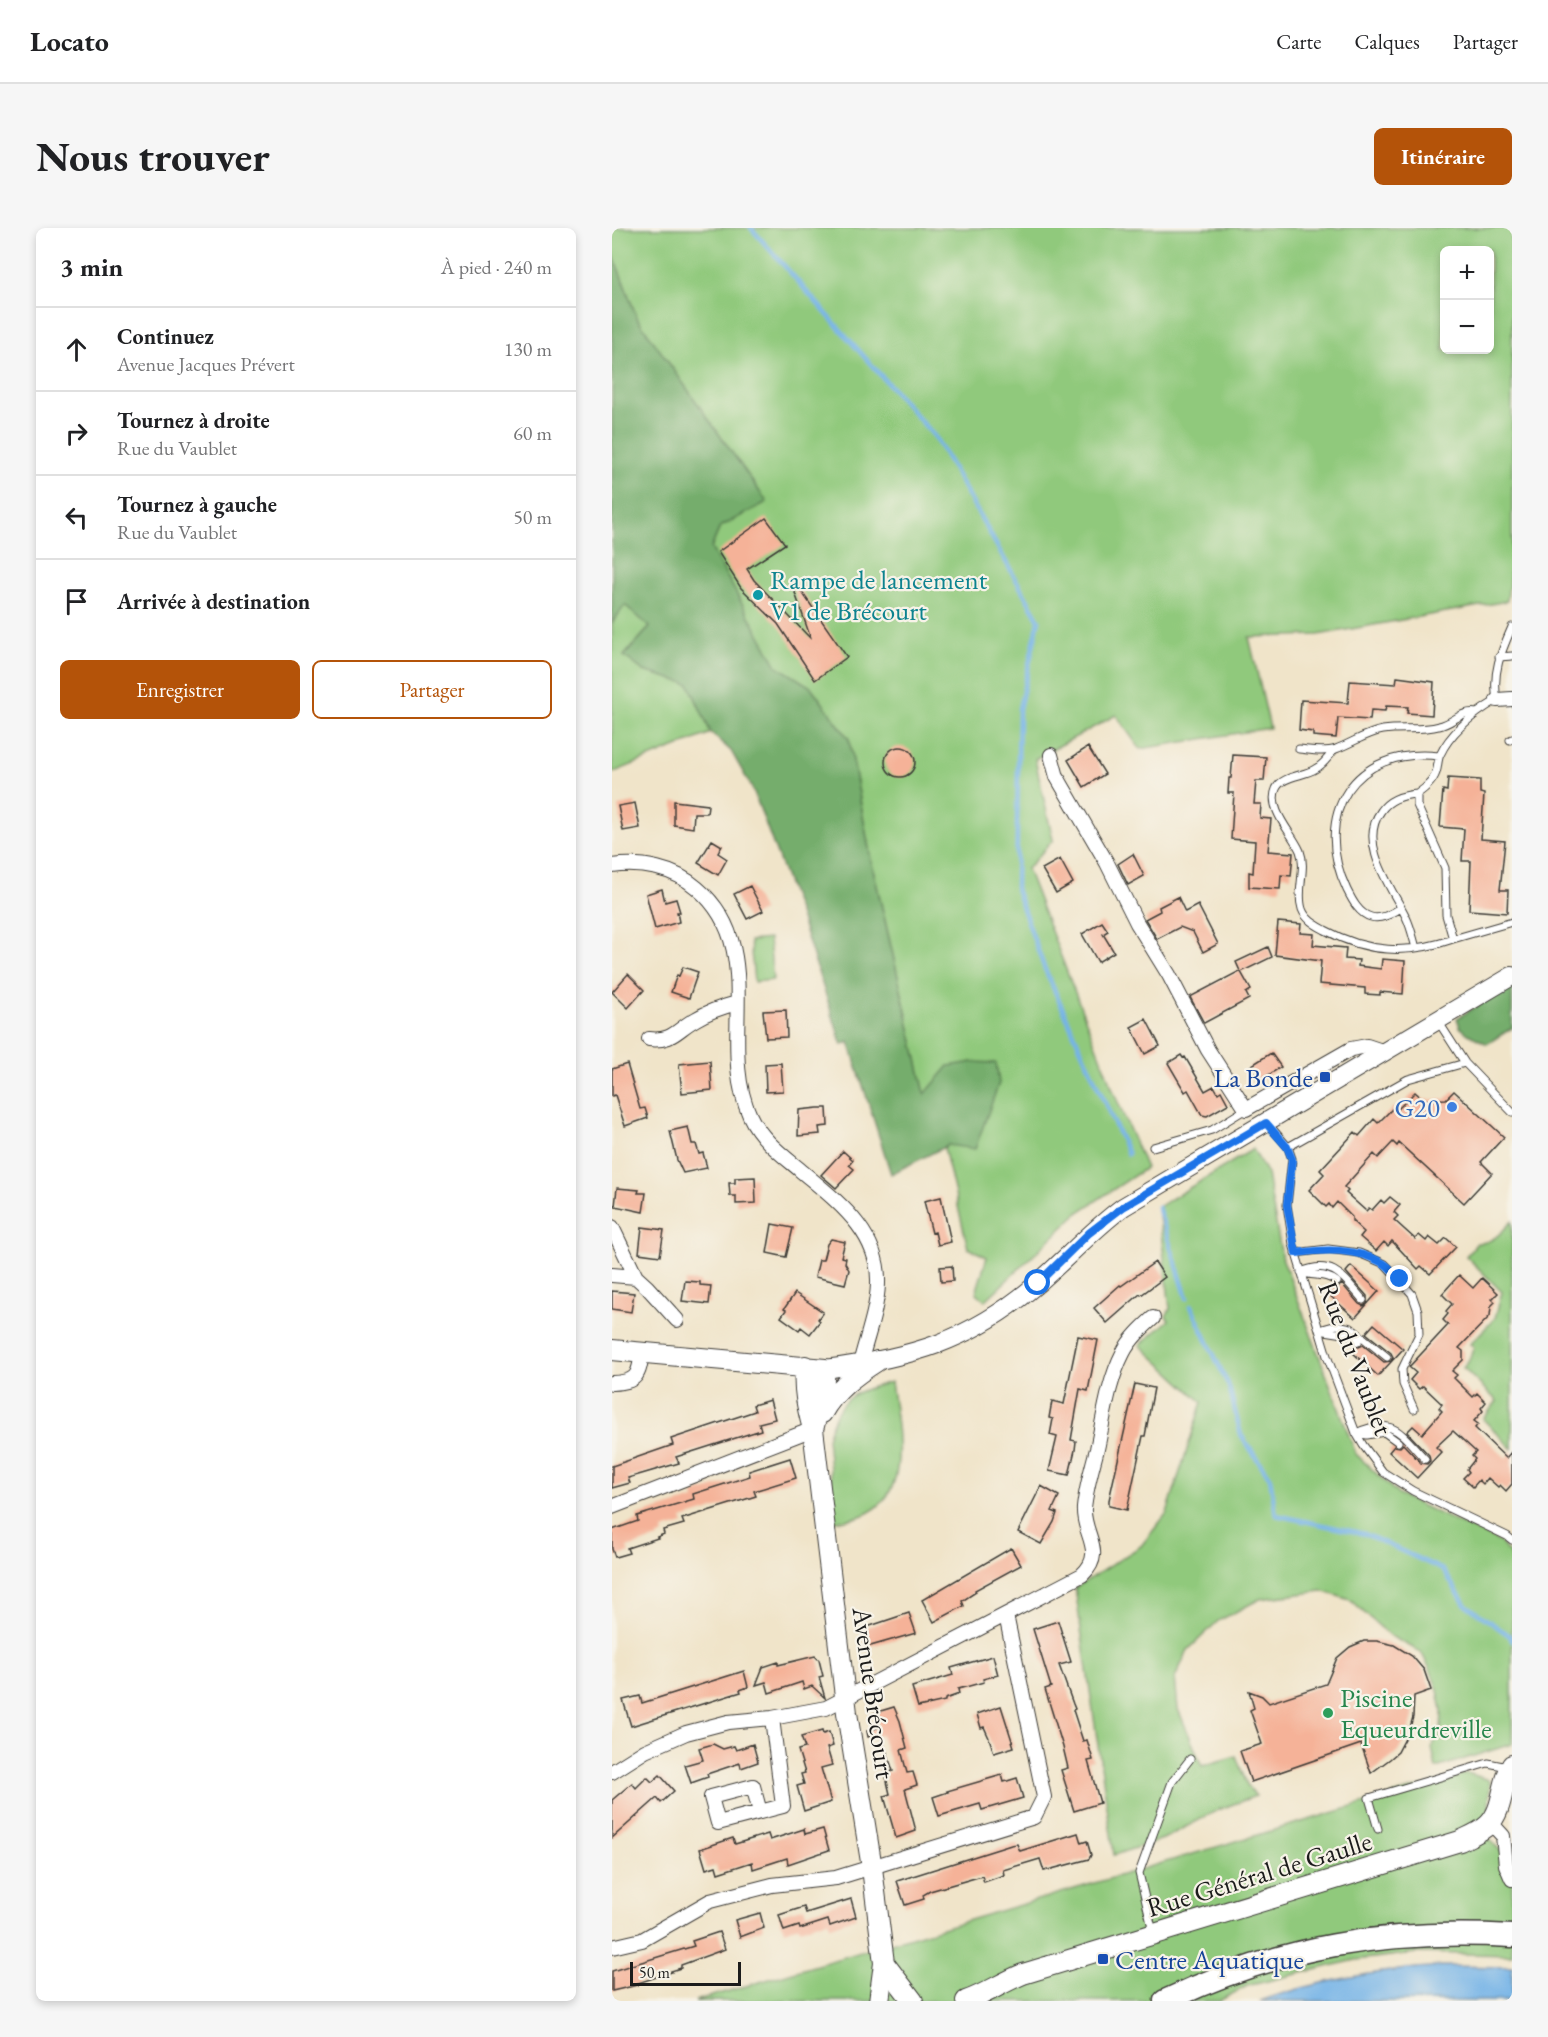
<!DOCTYPE html>
<html lang="fr">
<head>
<meta charset="utf-8">
<style>
	:root { --surface:#fff; --page:#f6f6f6; --text:#202124; --muted:#757577; --line:#e0e0e0; --accent:#b45309 }
	body { margin:0; font-family:"EB Garamond",serif; background:var(--page); color:var(--text) }
	.controls { position:absolute; right:18px; top:18px; display:grid; overflow:hidden; border-radius:9px; box-shadow:0 3px 9px #0003 }
	.controls button { width:54px; height:54px; display:grid; place-items:center; padding:0; border:0; border-bottom:2px solid var(--line); background:var(--surface); color:var(--text); font:30px sans-serif }
	.scale { position:absolute; left:18px; bottom:15px; width:111px; box-sizing:border-box; padding-left:6px; border:3px solid #1c1c1c; border-top:0; font-size:16px; line-height:21px; white-space:nowrap; color:#1c1c1c; -webkit-text-stroke:4px #f7f3e8; paint-order:stroke }
	.stop { position:absolute; width:18px; height:18px; margin:-14px; border:4px solid #1a73e8; border-radius:50%; background:#fff }
	.stop.end { background:#1a73e8; border-color:#fff; box-shadow:0 2px 6px #0008 }
	.list { margin:0; padding:0; list-style:none }
	h2 { display:flex; justify-content:space-between; align-items:center; height:78px; margin:0; padding:0 24px; font-size:26px }
	h2 small { font-size:20px; font-weight:400; color:var(--muted) }
	.list li { display:grid; grid-template-columns:39px 1fr auto; gap:18px; align-items:center; box-sizing:border-box; height:84px; padding:0 24px; border-top:2px solid var(--line) }
	.list b { display:block; font-size:22px; white-space:nowrap }
	.list p { margin:0; font-size:20px; white-space:nowrap; color:var(--muted) }
	.list em { font-size:20px; font-style:normal; color:var(--muted) }
	.actions { display:flex; gap:12px; padding:18px 24px }
	.actions a { flex:1; padding:14px 0; border:2px solid var(--accent); border-radius:9px; text-align:center; font-size:21px; color:var(--accent) }
	.actions .main { background:var(--accent); color:#fff }
	.icon { flex:none; width:33px; height:33px; fill:none; stroke:currentColor; stroke-width:2; stroke-linecap:round; stroke-linejoin:round }
	.map { position:relative; flex:none; width:900px; height:1773px; overflow:hidden; border-radius:9px }
	header { display:flex; align-items:center; gap:36px; box-sizing:border-box; height:84px; padding:0 30px; background:var(--surface); border-bottom:2px solid var(--line) }
	header strong { font-size:28px }
	nav { display:flex; gap:33px; margin-inline-start:auto; font-size:21px }
	.intro { display:flex; align-items:center; justify-content:space-between; box-sizing:border-box; height:144px; padding:0 36px }
	h1 { margin:0; font-size:42px }
	.button { padding:15px 27px; border-radius:9px; background:var(--accent); color:#fff; font-size:21px; font-weight:700 }
	main { display:flex; gap:36px; padding:0 36px }
	aside { flex:1; background:var(--surface); border-radius:9px; box-shadow:0 3px 9px #0003 }
	.map>svg:first-child { display:block }
	.green { fill:#90c97c; stroke:#56724c; stroke-width:1.5; fill-rule:evenodd }
	.forest { fill:#74ad6c; stroke:#486444; stroke-width:1.5 }
	.water { fill:#74b3e7; stroke:#486882; stroke-width:1.5 }
	.lines { fill:none; stroke-linecap:round; stroke-linejoin:round }
	.stream { stroke:#74b3e7; stroke-width:4.5 }
	.building { fill:#f5b298 }
	.service-casing { stroke:#3c3a36; stroke-width:9 }
	.minor-casing { stroke:#3c3a36; stroke-width:16 }
	.tertiary-casing { stroke:#3c3a36; stroke-width:20 }
	.secondary-casing { stroke:#3c3a36; stroke-width:22 }
	.primary-casing { stroke:#3c3a36; stroke-width:25 }
	.service { stroke:#fff; stroke-width:7 }
	.minor { stroke:#fff; stroke-width:14 }
	.tertiary { stroke:#fff; stroke-width:18 }
	.secondary { stroke:#fff; stroke-width:20 }
	.primary { stroke:#fff; stroke-width:22 }
	.route { stroke:#1a73e8; stroke-width:8 }
	.culture-dot { fill:#0f9aa8; stroke:#f7f3e8; stroke-width:2 }
	.transit-dot { fill:#1a4fb4; stroke:#f7f3e8; stroke-width:2 }
	.shop-dot { fill:#3f7fe0; stroke:#f7f3e8; stroke-width:2 }
	.leisure-dot { fill:#2e9e5b; stroke:#f7f3e8; stroke-width:2 }
	.labels { text-anchor:middle; dominant-baseline:central; stroke-width:4.5; stroke-linejoin:round; paint-order:stroke }
	.culture-label { font-size:27px; fill:#0d838f; stroke:#f7f3e8; text-anchor:start }
	.transit-label { font-size:27px; fill:#164399; stroke:#f7f3e8; text-anchor:end }
	.shop-label { font-size:27px; fill:#366cbe; stroke:#f7f3e8; text-anchor:end }
	.street-label { font-size:27px; fill:#1c1c1c; stroke:#f7f3e8 }
	.leisure-label { font-size:27px; fill:#27864d; stroke:#f7f3e8; text-anchor:start }
</style>
</head>
<body>
<header>
<strong>Locato</strong>
<nav><a>Carte</a><a>Calques</a><a>Partager</a></nav>
</header>
<div class="intro"><h1>Nous trouver</h1><a class="button">Itinéraire</a></div>
<main>
<aside>
<h2>3 min<small>À pied · 240 m</small></h2>
<ul class="list">
<li><svg class="icon" aria-label="ahead" viewBox="0 0 24 24"><path d="M12 20V5M6 11l6-6 6 6"/></svg><div><b>Continuez</b><p>Avenue Jacques Prévert</p></div><em>130 m</em></li>
<li><svg class="icon" aria-label="right" viewBox="0 0 24 24"><path d="M7 20v-9h11M14 6l5 5-5 5"/></svg><div><b>Tournez à droite</b><p>Rue du Vaublet</p></div><em>60 m</em></li>
<li><svg class="icon" aria-label="left" viewBox="0 0 24 24"><path d="M17 20v-9H6M10 6l-5 5 5 5"/></svg><div><b>Tournez à gauche</b><p>Rue du Vaublet</p></div><em>50 m</em></li>
<li><svg class="icon" aria-label="arrive" viewBox="0 0 24 24"><path d="M6 21V4h12l-3 4 3 4H6"/></svg><div><b>Arrivée à destination</b></div></li>
</ul>
<div class="actions"><a class="main">Enregistrer</a><a>Partager</a></div>
</aside>
<div class="map">
<svg width="900" height="1773" viewBox="0 0 900 1773">
	<rect width="100%" height="100%" fill="#f7f3e8"/>
	<filter id="ink" filterUnits="userSpaceOnUse"><feTurbulence type="fractalNoise" baseFrequency=".0167" numOctaves="2"/><feDisplacementMap in="SourceGraphic" scale="12" xChannelSelector="R" yChannelSelector="G"/><feConvolveMatrix kernelMatrix="1 2 1 2 8 2 1 2 1" color-interpolation-filters="sRGB"/></filter>
	<filter id="wash" filterUnits="userSpaceOnUse"><feTurbulence type="fractalNoise" baseFrequency=".008" numOctaves="4" result="noise"/><feDisplacementMap in="SourceGraphic" scale="24" xChannelSelector="R" yChannelSelector="G"/><feGaussianBlur stdDeviation="1.35" result="paint"/><feColorMatrix in="noise" values="0 0 0 0 0 0 0 0 0 0 0 0 0 0 0 0 0 1.4 0 .05"/><feComposite in="paint" operator="in"/></filter>
	<g filter="url(#wash)">
		<rect width="100%" height="100%" fill="#f0e4c9"/>
		<!-- green -->
		<path class="green" d="M0 0H900V329L895 373 706 407 637 409 658 500 528 521 504 487 423 531 441 612 415 641 503 867 534 940 467 984 373 1073 364 1065 375 1029 356 1020 332 920 336 917 313 866 259 632 237 511 199 459 165 439 99 320 108 299 154 273 25 90 0 24ZM832 22H878V122H832Z
			M13 377 38 399 12 428 32 443 77 456 99 505 0 545V395Z
			M157 711 161 752 142 754 138 713Z
			M641 921 655 946 670 1029 744 1226 787 1267 888 1314 900 1329V1516L824 1540 820 1519 829 1501 830 1483 826 1462 818 1441 809 1424 778 1408 738 1372 710 1363 648 1371 606 1393 576 1422 563 1450 566 1481 590 1538 624 1528 636 1559 644 1568 608 1581 551 1611 502 1627 463 1360 529 1318 555 1285 590 1174 528 1117 557 1092 554 1088 558 1081 546 979Z
			M900 993V1221L871 1191 885 1173 851 1140 856 1134 862 1119 858 1116 883 1090 890 1064 854 1028 865 1015C881 1016 889 1004 900 993Z
			M279 1154C287 1211 305 1288 223 1293L215 1210C228 1168 238 1165 279 1154Z
			M855 1545 878 1552 876 1610 900 1634V1727L804 1725 744 1732 635 1758 607 1773H83Z"/>
		<!-- forest -->
		<path class="forest" d="M0 24 25 90 155 274 108 299 99 320 165 438 199 459 237 511 259 632 313 866 337 838 361 834 384 835 387 855 363 921 336 917 279 946 237 814 230 817 189 691 141 562 119 523 99 505 77 456 32 443 12 428 38 399 13 377 0 395Z
			M900 757V800L875 816 856 806 848 799 845 790Z"/>
		<!-- water -->
		<path class="water" d="M830 1738 900 1739V1773H648C707 1752 768 1742 830 1738Z"/>
		<g class="lines">
			<!-- stream -->
			<path class="stream" d="M139 0 323 209 427 392 407 481 404 661 432 739 516 926
				M546 979 575 1070
				M579 1078 617 1159 629 1207 658 1250 664 1287 753 1306 831 1342 853 1376 898 1408 900 1413"/>
		</g>
		<g id="blocks">
			<!-- building -->
			<path class="building" d="M154 290 173 316 135 341 142 352 199 411 180 356 183 354 235 429 203 452 166 396 129 360 106 324Z
				M785 449 822 454 820 487 795 485 796 479 774 478 773 483 759 482 758 492 726 490 724 510 701 508V504L687 502 689 472 736 475 738 453 784 456Z
				M476 519 493 546 472 559 456 532Z
				M273 534a15 15 0 1 1 30 0a15 15 0 1 1-30 0Z
				M621 527 654 529 652 553H644L642 576H649L648 590 659 591 656 623 681 625 679 648 669 647 668 661 637 659V644L641 645 643 613 619 611 622 565H616L617 550H619Z
				M836 550 868 552V565L872 566 869 611 893 613 888 662H896L895 685 857 682 859 633H850L852 601 828 599 831 562 835 563Z
				M62 573 96 577 95 585H82L81 600 62 597Z
				M23 575 28 600 11 603 6 578Z
				M100 612 110 618 106 625 115 631 106 647 86 635Z
				M521 626 532 648 516 657 506 636Z
				M448 631 461 655 444 665 430 641Z
				M138 658 151 683 135 691 122 666Z
				M50 661 53 674 64 671 68 684H65L67 694 43 701 34 666Z
				M566 669 573 684 586 677 606 716 591 724 581 704 568 699 545 711 533 691 548 683 547 679Z
				M490 694 496 703 491 706 502 724 486 734 470 706Z
				M666 694 689 696 688 705 702 706 701 717 734 720 733 731 747 732 746 738 769 741 770 731 793 733 791 766 768 764V767L753 766V760L707 756 709 733 663 727Z
				M656 719 660 729 629 744 639 762 634 765 637 771 592 795 578 769 628 743 624 734Z
				M71 739 86 744 77 770 59 764 65 747 67 748Z
				M16 746 32 762 16 780 0 764Z
				M174 782 175 809 154 810 151 783Z
				M534 791 548 818 533 826 519 799Z
				M659 825 669 839 647 853 637 839Z
				M569 827 571 830 573 829 593 863 602 858 606 865 609 863 616 876 595 888 590 887 576 862 573 864 556 835Z
				M98 833 100 862 70 865 67 836Z
				M169 835 171 863 154 864 153 836Z
				M15 836 28 881 33 880 36 890 13 898 3 867 0 868V841Z
				M842 863 892 909 869 934 880 945 852 975 787 915 785 918 781 914 766 930 762 926 732 959 736 963 734 965 754 983 757 980 760 982 769 972 772 975 778 969 788 977 782 984 786 988 782 992 803 1011 807 1007 814 1013 817 1009 827 1017 834 1010 844 1019 818 1046 809 1038 806 1041 780 1013 776 1018 772 1014 764 1023 748 1009 752 1004 740 993V989L725 974 720 980 717 976 714 979 697 962 712 946 708 942 743 904 747 908 762 891 766 895 782 879 785 882 803 864 812 872 834 871Z
				M206 880H215L216 898 207 899 208 906 186 908 187 882Z
				M76 899 80 916H84L87 926 91 925 95 940 71 945 65 932 58 903Z
				M231 923 241 932 237 937 242 941 224 960 209 947Z
				M143 949 144 975 124 976V968H118L117 955H123V950Z
				M5 960 27 962 26 965H34L31 984 3 978Z
				M329 969 339 1014 326 1017 323 1004 320 1005 312 973Z
				M160 996 181 1000 174 1029 155 1025Z
				M30 999 52 1002 48 1028 27 1025Z
				M219 1011 233 1014 229 1029 234 1030 233 1035 237 1042 233 1056 203 1049 207 1032H211L215 1016Z
				M543 1034 553 1049 529 1067 528 1066 495 1095 482 1080 508 1057 509 1058Z
				M340 1038 341 1053 329 1054 328 1039Z
				M739 1038 767 1063 743 1090 715 1065 721 1058 725 1060 730 1056 747 1076 751 1078 755 1076V1068L734 1044Z
				M847 1047 861 1060 870 1050 886 1065 880 1071 883 1074 879 1078 878 1088 847 1120 851 1123V1132L840 1143 845 1147 842 1150 861 1169 865 1165 874 1174 869 1180 871 1183 862 1193 866 1196 863 1200 894 1230 900 1223V1256L894 1263 888 1257 886 1259 876 1250 871 1256 867 1252 861 1259 851 1250 857 1244 855 1241 863 1231 860 1228 864 1224 841 1203 824 1219 829 1224 805 1250 777 1224 782 1218 788 1219 791 1216 809 1235 815 1236 818 1233 817 1227 795 1204 801 1198 810 1206 830 1183 827 1180 830 1176 811 1158 807 1161 798 1152 804 1145 797 1139 836 1097 831 1092 836 1086 834 1083 840 1076 830 1066Z
				M73 1053 88 1054V1057L99 1058 97 1076 70 1073Z
				M0 1063 22 1065 19 1084 0 1081Z
				M183 1065 211 1084 206 1091 208 1093 198 1106 189 1099 187 1102 169 1089 174 1082 172 1081Z
				M762 1096 791 1121 766 1148 739 1123 742 1118 747 1119 751 1117 772 1134 779 1133 781 1129 779 1125 754 1105Z
				M466 1108 486 1112 476 1163 468 1161 459 1212 464 1213 463 1222 457 1247 437 1243 445 1209 438 1207 441 1191 437 1190 440 1173 452 1176Z
				M523 1156 542 1160 533 1208H531L515 1282 497 1278V1272Z
				M158 1172 163 1191 147 1195 149 1202 64 1229 67 1235 16 1250 18 1255 0 1260V1238L61 1217 59 1211 143 1183 141 1177Z
				M178 1230 184 1250 142 1263 144 1268 70 1291 72 1296 51 1302 52 1306 45 1309 46 1310 15 1320 17 1325 3 1329 0 1321V1302L26 1293 25 1288 82 1271 81 1266 138 1248 137 1243Z
				M429 1258 447 1268 440 1283 445 1285 442 1294 429 1316 406 1304Z
				M399 1320 409 1337 363 1362 364 1364 350 1373 352 1378 322 1394 310 1372Z
				M297 1385 304 1405 255 1419 249 1401Z
				M446 1393 459 1434 447 1437 461 1476 463 1481 461 1482 471 1513 475 1512 481 1532 476 1533 488 1575 462 1583 449 1542 456 1540 451 1519 433 1461 439 1459 421 1401Z
				M752 1413H765L782 1417 800 1428 812 1442 819 1462 802 1468 801 1489 797 1503 786 1524 778 1531 759 1545 749 1516 639 1554 628 1523 650 1516 638 1482 642 1480 637 1463 650 1468 657 1475 714 1456 725 1430 738 1419Z
				M203 1428 207 1432 211 1448 207 1449 213 1470 200 1458 192 1461 190 1454 157 1465 154 1454 144 1457 151 1439 166 1434V1437Z
				M381 1428 386 1447 371 1451 372 1454 346 1461 347 1466 333 1471V1473L306 1479 300 1459 341 1447 339 1440Z
				M132 1443 136 1459 128 1462 129 1464 19 1498 11 1472 28 1468 30 1475Z
				M389 1478 402 1519 382 1525 377 1510 372 1499 369 1500 365 1486Z
				M282 1479 288 1493 295 1520 289 1522 295 1545 301 1544 305 1557 293 1561 304 1603 284 1610 272 1568 278 1566 273 1545 281 1543 269 1507 256 1509 255 1503 267 1499 262 1485Z
				M210 1503 211 1506 217 1504 221 1518 215 1520 220 1537 209 1540 219 1574 192 1583 185 1558 192 1556 189 1546 193 1545 186 1522 193 1520 189 1509Z
				M101 1516 111 1521 122 1518 124 1522 141 1516 146 1534 129 1540 128 1535 95 1546 96 1549 79 1555 73 1537 91 1532 87 1520Z
				M48 1547 62 1563 49 1575 45 1570 0 1610V1572L20 1555 24 1560 35 1549 40 1554Z
				M390 1547 392 1554 405 1550 411 1570 370 1582 368 1576 327 1588 321 1569 336 1564 335 1563Z
				M192 1601 193 1606 211 1601 217 1622 176 1636 175 1630 141 1641 140 1634 106 1645 104 1638 94 1641 88 1621 121 1610 123 1616 156 1606 158 1612Z
				M466 1605 469 1615 475 1613 479 1627 477 1631 432 1643 428 1631 391 1642 392 1647 372 1654 370 1648 318 1663 311 1667 312 1671 293 1677 285 1653 399 1617 405 1616 408 1623Z
				M239 1671 244 1689 218 1698 216 1692 188 1701 187 1698 172 1703 167 1687 192 1679 194 1685Z
				M148 1685 152 1700 128 1709 123 1692Z
				M107 1704 113 1721 69 1737V1740L59 1743 60 1744 26 1755V1757L0 1763V1743L82 1718 80 1713Z"/>
		</g>
	</g>
	<g filter="url(#ink)">
		<use href="#blocks" fill-opacity="0" stroke="#3c3a36" stroke-width="1.5"/>
		<g class="lines">
			<!-- service casing -->
			<g class="service-casing">
				<path id="service" d="M887 429 900 428
					M898 512 900 511
					M687 521C698 522 712 525 724 521 740 515 754 505 771 502 790 499 809 503 827 498 842 495 849 482 865 485
					M722 522C717 529 711 537 703 541 692 548 669 548 664 561 655 581 681 606 688 623 695 641 684 662 690 681 694 692 704 697 713 702 755 725 796 727 841 711L834 687 833 640 805 577V566C814 560 823 552 825 541 826 536 826 531 828 527 839 503 863 485 885 472 880 444 889 424 900 399
					M789 680C780 685 770 692 759 689 747 686 740 672 735 662 699 587 742 518 827 528
					M841 711 900 694
					M804 720C801 710 799 699 794 689 780 660 745 615 769 583 777 571 791 567 805 566
					M826 793 853 835 900 884
					M656 896 676 919 680 931 675 977 681 1016 715 1128 744 1205 751 1217 771 1244 801 1263 895 1308 900 1312
					M541 919 600 902 634 881
					M676 919 796 851 853 835
					M683 1025 716 1021 747 1025 773 1036 800 1066 806 1083 807 1106 790 1141 791 1156 802 1181
					M689 1044C721 1030 732 1050 751 1072
					M689 1044C702 1049 714 1045 725 1054
					M707 1102 725 1097 739 1100 775 1129
					M713 1103 738 1107 746 1114
					M744 1205C782 1188 788 1205 813 1231
					M744 1205 755 1207 772 1204 786 1214
					M766 1601 757 1570 876 1535 896 1539
					M541 1704 527 1645 560 1554 578 1531"/>
			</g>
			<!-- minor casing -->
			<g class="minor-casing">
				<path id="minor" d="M885 472 900 471
					M439 527 445 549 495 635 525 695 557 747 596 822 634 881 739 821 755 818 773 824
					M0 638C30 634 62 640 85 660 157 721 104 815 138 888 148 910 169 926 187 941 223 972 268 1003 266 1056 265 1083 254 1111 248 1136
					M37 811C61 814 65 801 84 791 97 783 110 779 125 775
					M0 999 24 1049 0 1047
					M24 1049 35 1059 65 1092
					M0 1155C25 1154 27 1148 30 1124
					M0 1279 201 1201
					M0 1544 33 1523 74 1505 116 1494 160 1490 214 1480 470 1347C495 1324 470 1306 472 1280 474 1260 480 1240 485 1221 492 1189 496 1154 511 1125 518 1111 530 1100 541 1090
					M148 1584 141 1558 99 1569 106 1595 171 1578 160 1490
					M879 1595 891 1608 894 1637 900 1651
					M0 1719 30 1712 98 1673 160 1657 224 1650 422 1589 432 1569 394 1387"/>
			</g>
			<!-- tertiary casing -->
			<g class="tertiary-casing">
				<path id="tertiary" d="M213 1141C298 1130 360 1113 426 1055 455 1030 480 1002 511 979L900 748"/>
			</g>
			<!-- secondary casing -->
			<g class="secondary-casing">
				<path id="secondary" d="M0 1122 213 1141 211 1161 202 1198
					M193 1138C191 1161 195 1179 201 1201L235 1485 260 1640 272 1735 267 1773
					M210 1185C223 1162 243 1147 265 1133
					M272 1735 301 1773
					M354 1773C374 1766 391 1754 411 1746L848 1613C858 1608 869 1604 877 1596 892 1581 889 1555 900 1537"/>
			</g>
			<!-- primary casing -->
			<g class="primary-casing">
				<path id="primary" d="M553 1773C668 1718 773 1701 900 1708"/>
			</g>
			<!-- service -->
			<use href="#service" class="service"/>
			<!-- minor -->
			<use href="#minor" class="minor"/>
			<!-- tertiary -->
			<use href="#tertiary" class="tertiary"/>
			<!-- secondary -->
			<use href="#secondary" class="secondary"/>
			<!-- primary -->
			<use href="#primary" class="primary"/>
		</g>
	</g>
	<g class="lines" filter="url(#ink)">
		<!-- route -->
		<path class="route" d="M426 1055 477 1005 511 979 654 895 675 919 680 931 675 977 684 1025C714 1021 743 1020 771 1035 777 1038 783 1046 788 1051"/>
	</g>
	<!-- markers -->
	<circle class="culture-dot" cx="146" cy="367" r="6"/>
	<g class="transit-dot">
		<rect x="707" y="843" width="12" height="12" rx="3"/>
		<rect x="485" y="1725" width="12" height="12" rx="3"/>
	</g>
	<circle class="shop-dot" cx="840" cy="879" r="6"/>
	<circle class="leisure-dot" cx="716" cy="1485" r="6"/>
	<g class="labels">
		<!-- culture labels -->
		<g class="culture-label">
			<text x="158" y="351">Rampe de lancement<tspan x="158" dy="31">V1 de Brécourt</tspan></text>
		</g>
		<!-- transit labels -->
		<g class="transit-label">
			<text x="701" y="849">La Bonde</text>
			<text x="503" y="1731" text-anchor="start">Centre Aquatique</text>
		</g>
		<!-- shop labels -->
		<g class="shop-label">
			<text x="828" y="879">G20</text>
		</g>
		<!-- street labels -->
		<g class="street-label">
			<text transform="translate(744 1130) rotate(69)">Rue du Vaublet</text>
			<text transform="translate(262 1465) rotate(82)">Avenue Brécourt</text>
			<text transform="translate(647 1646) rotate(-17)">Rue Général de Gaulle</text>
		</g>
		<!-- leisure labels -->
		<g class="leisure-label">
			<text x="728" y="1469">Piscine<tspan x="728" dy="31">Equeurdreville</tspan></text>
		</g>
	</g>
</svg>
<div class="controls">
<button>+</button>
<button>−</button>
</div>
<div class="scale">50 m</div>
<div class="stop" style="left:426px;top:1055px"></div>
<div class="stop end" style="left:788px;top:1051px"></div>
</div>
</main>
</body>
</html>
